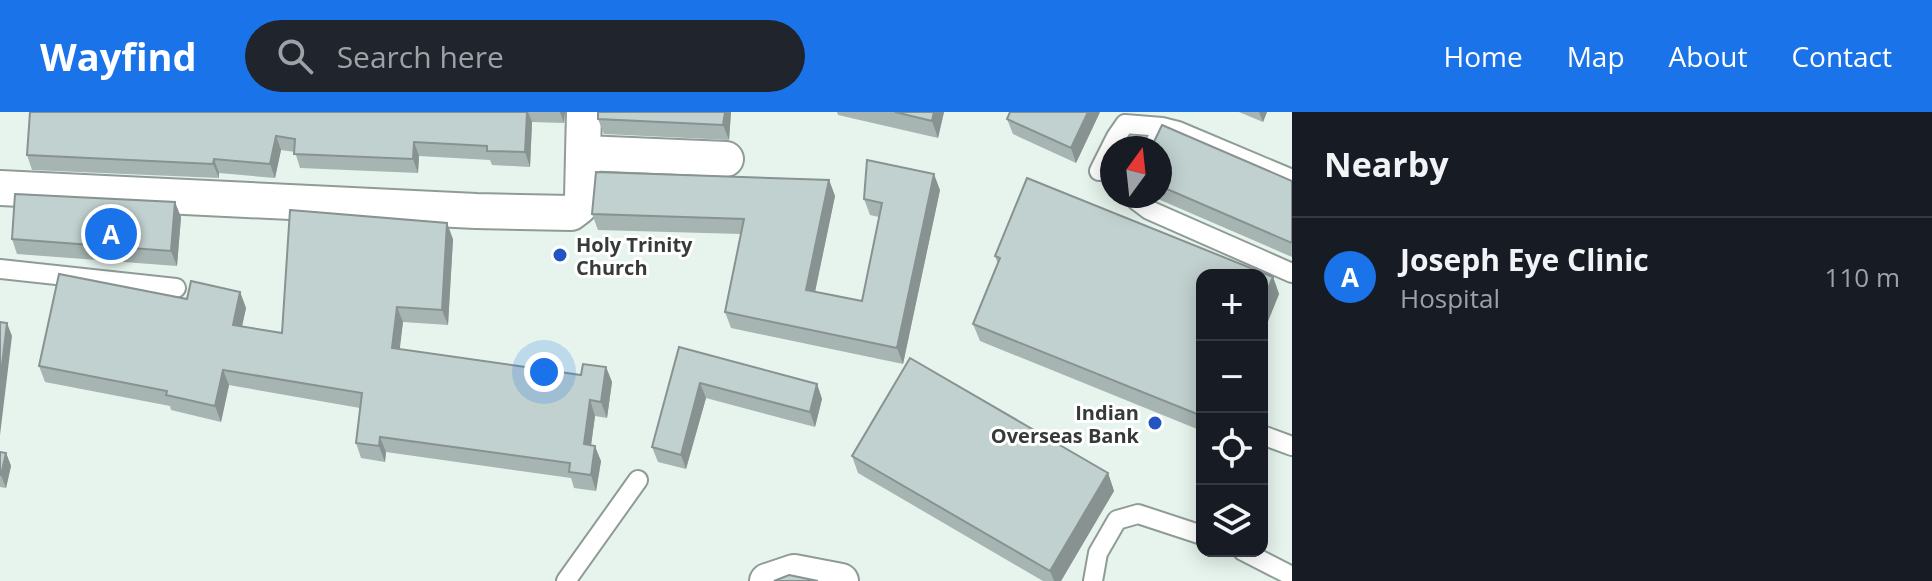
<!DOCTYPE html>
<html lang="en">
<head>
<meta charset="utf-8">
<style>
	:root { --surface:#171b24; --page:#20242c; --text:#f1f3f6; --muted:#9ea1a6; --line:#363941; --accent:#1a73e8 }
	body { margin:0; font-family:"Open Sans",sans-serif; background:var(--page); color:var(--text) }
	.controls { position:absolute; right:24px; bottom:24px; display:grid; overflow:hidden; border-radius:16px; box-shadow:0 4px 20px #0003 }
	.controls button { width:72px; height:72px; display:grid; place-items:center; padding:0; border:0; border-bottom:2px solid var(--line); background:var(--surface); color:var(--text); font:40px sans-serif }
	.compass { position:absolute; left:1100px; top:24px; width:72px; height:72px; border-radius:50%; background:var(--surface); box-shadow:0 4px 20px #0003; rotate:15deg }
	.you { position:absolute; left:544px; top:260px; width:28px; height:28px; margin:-20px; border:6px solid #fff; border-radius:50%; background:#1a73e8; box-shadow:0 0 0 12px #1a73e833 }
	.badge { display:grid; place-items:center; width:52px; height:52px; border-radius:50%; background:var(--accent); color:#fff; font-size:26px; font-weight:700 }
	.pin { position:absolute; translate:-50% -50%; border:4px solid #fff; box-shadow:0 2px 8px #0006 }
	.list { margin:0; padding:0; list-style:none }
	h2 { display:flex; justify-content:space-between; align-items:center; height:104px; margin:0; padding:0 32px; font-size:34px }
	h2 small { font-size:26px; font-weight:400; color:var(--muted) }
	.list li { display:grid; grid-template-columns:52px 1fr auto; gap:24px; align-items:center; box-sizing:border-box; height:120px; padding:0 32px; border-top:2px solid var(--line) }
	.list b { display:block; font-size:30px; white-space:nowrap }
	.list p { margin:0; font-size:26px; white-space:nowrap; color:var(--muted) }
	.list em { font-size:26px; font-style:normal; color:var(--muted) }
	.icon { flex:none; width:44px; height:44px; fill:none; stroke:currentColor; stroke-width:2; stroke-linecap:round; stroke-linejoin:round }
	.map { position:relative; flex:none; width:1292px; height:469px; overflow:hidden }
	header { display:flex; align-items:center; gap:48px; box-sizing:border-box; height:112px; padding:0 40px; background:var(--accent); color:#fff }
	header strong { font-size:38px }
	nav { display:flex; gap:44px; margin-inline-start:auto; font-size:28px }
	.search { width:560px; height:72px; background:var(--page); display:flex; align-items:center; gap:20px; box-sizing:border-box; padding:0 28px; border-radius:44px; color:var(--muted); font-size:30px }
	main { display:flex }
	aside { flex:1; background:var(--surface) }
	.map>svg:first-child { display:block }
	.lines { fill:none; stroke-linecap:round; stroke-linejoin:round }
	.lane-casing { stroke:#8f9c96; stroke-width:22 }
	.street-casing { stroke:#8f9c96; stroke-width:38 }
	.lane { stroke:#fff; stroke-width:18 }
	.street { stroke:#fff; stroke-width:34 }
	.wall { fill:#a6b4b2 }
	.shaded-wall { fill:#879291 }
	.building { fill:#c1d1cf; stroke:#879291; stroke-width:2 }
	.poi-dot { fill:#2255c2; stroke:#fff; stroke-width:3 }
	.labels { text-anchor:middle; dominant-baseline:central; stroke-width:6; stroke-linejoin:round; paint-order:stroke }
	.poi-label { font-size:20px; font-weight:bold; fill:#363b39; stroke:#fff; text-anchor:start }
</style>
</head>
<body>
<header>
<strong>Wayfind</strong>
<div class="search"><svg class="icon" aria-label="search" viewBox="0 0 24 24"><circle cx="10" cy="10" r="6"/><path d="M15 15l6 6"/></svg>Search here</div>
<nav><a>Home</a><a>Map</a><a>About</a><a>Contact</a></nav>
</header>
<main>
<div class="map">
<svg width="1292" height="469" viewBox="0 0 1292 469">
	<rect width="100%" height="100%" fill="#e6f4ed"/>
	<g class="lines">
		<!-- lane casing -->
		<g class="lane-casing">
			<path id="lane" d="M1153 36 1162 15 1178 19 1292 67
				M1099 59 1116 25 1125 12 1162 15
				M1137 84V89L1149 98 1292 161
				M0 157 176 176
				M1262 323 1292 334
				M1243 439 1292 464
				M566 469 638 368
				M1093 469 1098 441 1117 408 1138 402 1202 423"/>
		</g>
		<!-- street casing -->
		<g class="street-casing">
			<path id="street" d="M584 41 726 47
				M0 76 476 99 571 101 579 95 582 86 584 0
				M767 469 794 460 841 469"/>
		</g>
		<!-- lane -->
		<use href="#lane" class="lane"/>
		<!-- street -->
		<use href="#street" class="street"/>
	</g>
	<!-- wall -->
	<path class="wall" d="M30 0H565L564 11 532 10 530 55 492 53 490 48 419 44 418 61 300 56 295 40 281 38 275 66 219 61V66L32 58 27 43Z
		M598 0H731L729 28 604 22 598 7Z
		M837 0H944L938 26 838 3Z
		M1010 0H1100L1076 51 1013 22 1007 7Z
		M1239 0H1267L1263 10Z
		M1160 36 1292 69V145L1151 84H1160Z
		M1027 66 1273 165 1279 182 1262 224V163H1202V319L980 229 973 212 998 152 995 144Z
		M829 68 835 84 815 180 862 189 879 105 870 103 864 87 940 78 903 252 731 216 725 200 741 122 598 118 592 102Z
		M181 105 177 154 17 142 12 127Z
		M453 127 448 213 403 210 399 237 581 263 606 255 612 270 607 306 595 304 591 333 601 349 596 379 574 376 571 366 386 340 385 350 361 346 356 331 360 296 229 273 221 310 171 298 170 294 45 270 39 254 187 187 240 180 246 196 242 214 282 221Z
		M679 235 817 272 822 287 815 315 706 286 686 357 658 350 652 335Z
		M0 340 6 341 11 354 6 376 0 375Z
		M852 344 1108 361 1114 379 1061 469H1043L858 361Z"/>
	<!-- shaded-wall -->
	<path class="shaded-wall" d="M527 0H528L532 10 530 55 525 40Z
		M560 0H565L564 11Z
		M725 0H731L729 28 723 13Z
		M934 0H944L938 26 932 9Z
		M1088 0H1100L1076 51 1071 36Z
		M1259 0H1267L1263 10Z
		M276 24 281 38 275 66 270 52Z
		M414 30 419 44 418 61 413 47Z
		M214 47 219 61V66L213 52Z
		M934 62 940 78 903 252 897 236Z
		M829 68 835 84 812 194 806 178Z
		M175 90 181 105 177 154 171 139Z
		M447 111 453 127 448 213 442 198Z
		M1273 165 1279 182 1262 224V191Z
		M240 180 246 196 239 228 233 213Z
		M397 195 403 210 398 252 392 236Z
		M7 211 12 224 0 323V270Z
		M606 255 612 270 607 306 601 290Z
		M223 258 229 273 221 310 215 294Z
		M700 271 706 286 686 357 681 343Z
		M817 272 822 287 815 315 810 300Z
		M590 288 595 304 589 348 584 332Z
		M380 325 386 340 385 350 379 334Z
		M595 334 601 349 596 379 591 363Z
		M6 341 11 354 6 376 1 363Z
		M1108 361 1114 379 1061 469H1054L1050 459Z"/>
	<!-- building -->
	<path class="building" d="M30 0H527L525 40 487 39V34L414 30 413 47 294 42 295 27 276 24 270 52 214 47 213 52 27 43Z
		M598 0H725L723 13 598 7Z
		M895 0H934L932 9Z
		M1010 0H1088L1071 36 1007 7Z
		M1162 13 1292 69V131L1160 74V36H1151Z
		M867 48 934 62 897 236 725 200 744 107 592 102 596 60 829 68 806 178 862 189 882 91 864 87Z
		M1027 66 1273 165 1262 191V163H1202V304L973 212 1000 146 995 144Z
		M15 82 175 90 171 139 12 127Z
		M290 98 447 111 442 198 397 195 392 236 581 263 583 252 606 255 601 290 590 288 584 332 595 334 591 363 569 360 570 351 380 325 379 334 356 331 362 281 223 258 215 294 166 283 167 279 39 254 59 162 187 187 191 169 240 180 233 213 282 221Z
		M0 210 7 211 0 270Z
		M679 235 817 272 810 300 700 271 681 343 652 335Z
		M910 246 1108 361 1050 459 852 344Z
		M0 340 6 341 1 363 0 362Z
		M789 463 818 469H774Z"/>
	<!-- markers -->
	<g class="poi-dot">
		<circle cx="560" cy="143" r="8"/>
		<circle cx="1155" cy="311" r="8"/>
	</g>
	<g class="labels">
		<!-- poi labels -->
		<g class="poi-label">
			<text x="576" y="132">Holy Trinity<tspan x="576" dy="23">Church</tspan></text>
			<text x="1139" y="300" text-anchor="end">Indian<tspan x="1139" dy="23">Overseas Bank</tspan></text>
		</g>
	</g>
</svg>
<div class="controls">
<button>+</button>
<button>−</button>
<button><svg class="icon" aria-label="locate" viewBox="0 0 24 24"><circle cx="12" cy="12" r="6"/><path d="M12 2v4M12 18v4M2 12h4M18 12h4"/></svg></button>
<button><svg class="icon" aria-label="layers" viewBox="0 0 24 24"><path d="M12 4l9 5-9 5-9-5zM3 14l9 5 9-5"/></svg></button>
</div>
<svg class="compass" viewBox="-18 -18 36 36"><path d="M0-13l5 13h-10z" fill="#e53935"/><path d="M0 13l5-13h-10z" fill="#9ea1a6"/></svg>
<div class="you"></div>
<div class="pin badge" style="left:111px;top:122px">A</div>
</div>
<aside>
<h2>Nearby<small></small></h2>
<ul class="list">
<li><span class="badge">A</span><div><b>Joseph Eye Clinic</b><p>Hospital</p></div><em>110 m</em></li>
</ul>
</aside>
</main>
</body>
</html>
